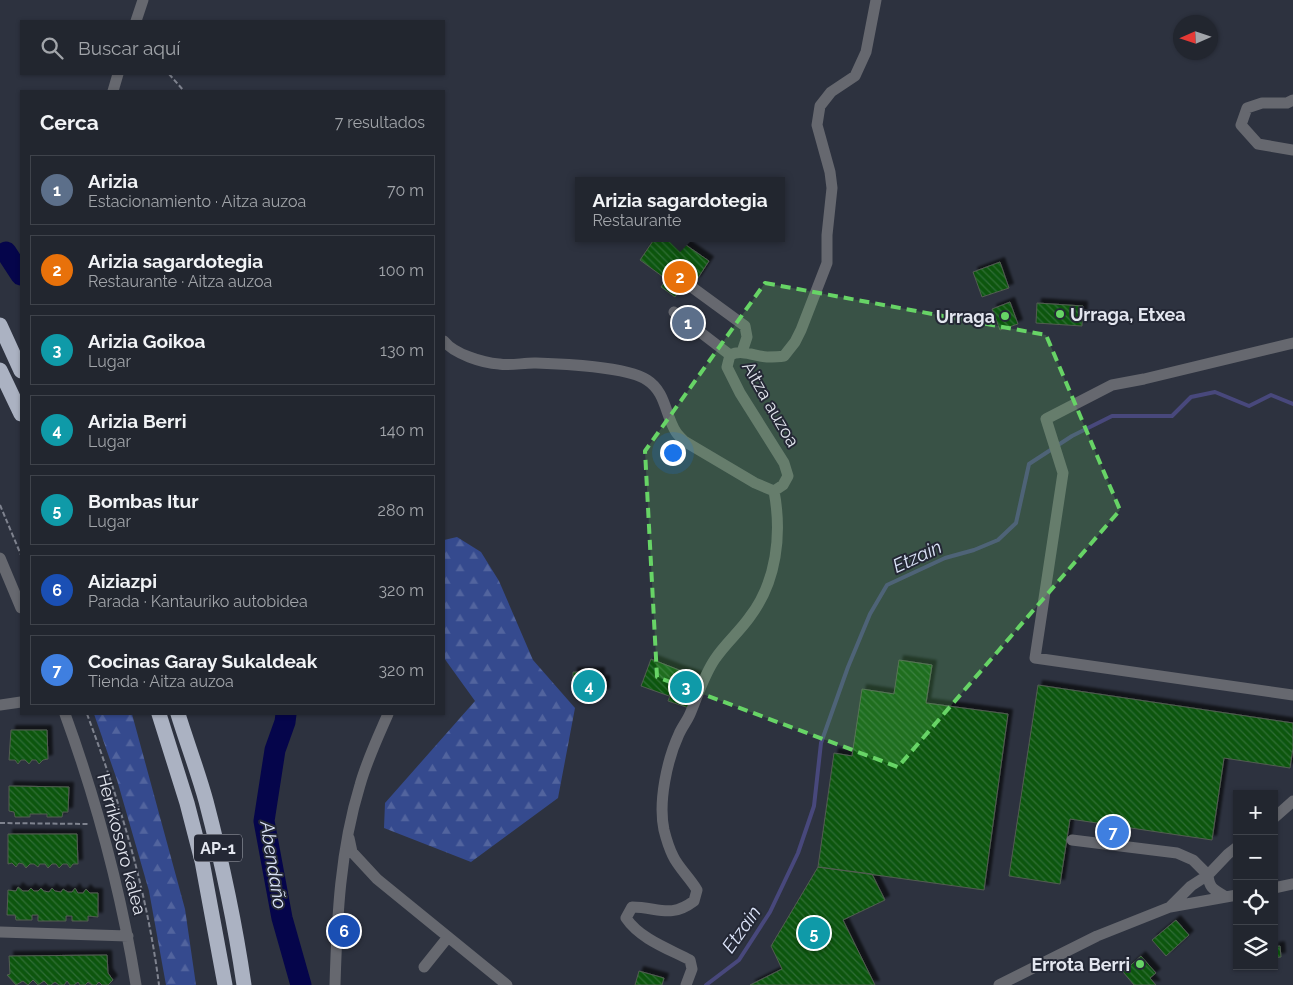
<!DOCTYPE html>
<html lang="es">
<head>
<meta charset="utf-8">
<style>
	:root { --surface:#22262f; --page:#2a2e37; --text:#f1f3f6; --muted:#a2a5aa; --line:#3f434b; --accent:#ea580c }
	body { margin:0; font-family:Raleway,sans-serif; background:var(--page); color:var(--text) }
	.controls { position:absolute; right:15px; bottom:15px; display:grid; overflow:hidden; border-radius:0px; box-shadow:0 1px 4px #0004 }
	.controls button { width:45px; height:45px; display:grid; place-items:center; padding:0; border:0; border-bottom:1px solid var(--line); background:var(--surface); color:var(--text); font:25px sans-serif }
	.compass { position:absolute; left:1173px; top:15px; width:45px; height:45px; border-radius:50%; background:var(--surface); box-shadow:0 1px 4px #0004; rotate:267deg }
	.you { position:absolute; left:672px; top:452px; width:18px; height:18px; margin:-12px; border:4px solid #fff; border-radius:50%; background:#1a73e8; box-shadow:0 0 0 8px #1a73e833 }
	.badge { display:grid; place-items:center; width:32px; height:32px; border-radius:50%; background:var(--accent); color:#fff; font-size:16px; font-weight:700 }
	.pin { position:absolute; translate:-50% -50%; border:2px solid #fff; box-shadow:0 1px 5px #0006 }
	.popup { position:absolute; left:575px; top:177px; width:210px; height:65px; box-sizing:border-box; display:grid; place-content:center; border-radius:0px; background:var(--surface); filter:drop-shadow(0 1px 4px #0005); font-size:16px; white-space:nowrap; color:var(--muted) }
	.popup b { font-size:19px; color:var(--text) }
	.popup::after { content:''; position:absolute; left:50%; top:100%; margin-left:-10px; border:10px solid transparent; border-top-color:var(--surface) }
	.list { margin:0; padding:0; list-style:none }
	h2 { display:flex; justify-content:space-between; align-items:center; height:65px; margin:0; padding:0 20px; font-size:21px }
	h2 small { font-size:16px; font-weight:400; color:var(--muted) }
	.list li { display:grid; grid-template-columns:32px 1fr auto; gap:15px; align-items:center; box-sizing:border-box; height:70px; margin:0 10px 10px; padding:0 10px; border:1px solid var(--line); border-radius:0px }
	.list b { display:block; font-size:19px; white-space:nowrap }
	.list p { margin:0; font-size:16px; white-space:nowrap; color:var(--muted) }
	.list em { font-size:16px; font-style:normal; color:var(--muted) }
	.icon { flex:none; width:28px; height:28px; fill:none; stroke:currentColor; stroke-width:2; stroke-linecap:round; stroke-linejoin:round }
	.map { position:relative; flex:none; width:1293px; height:985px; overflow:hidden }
	.search { position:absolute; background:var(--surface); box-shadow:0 1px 4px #0004; left:20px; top:20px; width:425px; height:55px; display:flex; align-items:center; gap:12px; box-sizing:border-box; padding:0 18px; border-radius:0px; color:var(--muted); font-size:19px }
	.panel { position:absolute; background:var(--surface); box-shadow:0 1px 4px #0004; left:20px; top:90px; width:425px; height:625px; border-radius:0px }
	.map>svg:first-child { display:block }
	.forest { fill:url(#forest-firs) }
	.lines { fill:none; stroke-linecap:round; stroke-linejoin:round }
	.stream { stroke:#48487c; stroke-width:4 }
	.river { stroke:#05054b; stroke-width:21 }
	.building { fill:url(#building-back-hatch); stroke:#525d51; filter:url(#shadow) }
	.path { stroke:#7f838f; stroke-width:2; stroke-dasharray:5 2.5; stroke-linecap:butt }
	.minor { stroke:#66686f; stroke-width:11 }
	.highway { stroke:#abb2c2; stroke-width:15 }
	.marked { fill:#67d466; fill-opacity:0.2; stroke:#67d466; stroke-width:4; stroke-dasharray:10 6; stroke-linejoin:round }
	.poi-dot { fill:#67d466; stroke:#242835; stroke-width:2 }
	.labels { text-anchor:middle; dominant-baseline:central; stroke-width:4; stroke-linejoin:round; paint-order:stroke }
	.shield { fill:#242835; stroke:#aaadb7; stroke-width:1 }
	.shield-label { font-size:16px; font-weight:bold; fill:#e3e6ef }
	.poi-label { font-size:18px; font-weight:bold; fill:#e3e6ef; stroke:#242835; text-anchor:end }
	.street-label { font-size:18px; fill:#e3e6ef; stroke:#242835 }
	.water-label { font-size:19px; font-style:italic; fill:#dce4f9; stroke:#242835 }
</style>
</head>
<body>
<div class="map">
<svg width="1293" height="985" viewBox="0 0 1293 985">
	<defs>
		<pattern id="forest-firs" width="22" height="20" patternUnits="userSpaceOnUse" patternTransform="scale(1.25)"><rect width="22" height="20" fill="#354a8e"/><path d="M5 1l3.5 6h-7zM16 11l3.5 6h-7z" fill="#52649e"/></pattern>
		<pattern id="building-back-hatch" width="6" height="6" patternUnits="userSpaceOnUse" patternTransform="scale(1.25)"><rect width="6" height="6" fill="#0d5611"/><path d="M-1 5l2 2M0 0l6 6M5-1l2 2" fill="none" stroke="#306e34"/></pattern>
		<filter id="shadow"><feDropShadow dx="4.5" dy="-4.5" stdDeviation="1" flood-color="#0009"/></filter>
	</defs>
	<rect width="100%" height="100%" fill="#2d323f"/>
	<!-- forest -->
	<path class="forest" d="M457 537 481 552 499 581 533 660 575 708 558 798 471 862 384 828 385 803 475 701 444 658V540Z
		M94 714H132L185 909 196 985H166L149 891 117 780Z"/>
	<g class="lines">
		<!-- stream -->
		<path class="stream" d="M706 985 739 960 770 912 798 853 814 806 821 743 848 667 870 614 887 585 945 558 974 550 998 540 1016 523 1029 464 1072 436 1112 416H1172L1191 397 1215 392 1249 406 1271 395 1293 404"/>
		<!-- river -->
		<path class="river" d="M6 252 21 275
			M286 714 285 722 275 750 264 821 282 918 301 985"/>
	</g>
	<!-- building -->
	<path class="building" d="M655 238H676L709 261 696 281 689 276 675 297 661 287 666 279 640 260Z
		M1000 262 1009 288 982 297 973 272Z
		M1010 302 1018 324 1000 330 992 309Z
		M1037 303 1083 306 1082 326 1036 323Z
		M651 659 679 670 669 696 641 686Z
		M899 660 932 665 926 703 1008 714 984 890 818 867 834 753 852 756 862 689 894 694Z
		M679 670 703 678 692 709 668 701Z
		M573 672H600V680H605V693H573Z
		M1038 685 1293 723V748L1290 768 1224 758 1212 840 1070 819 1060 884 1009 876Z
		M11 730H47L48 759 43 760 39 764 36 760H32L29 764 25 760H21L18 764 15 760H9Z
		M9 786 69 787 68 812H63L62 817H47V814H30V817H15L14 812 9 811Z
		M8 834H77L78 864H73L70 868 67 864H63L59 868 56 864H52L48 868 45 864H40L38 867 34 864H30L26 868 23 864 19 863 16 867 12 863 8 864Z
		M818 867 872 874 885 900 843 920 875 985H750L782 969 771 946Z
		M18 887 23 891H28L31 888 34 891H38L41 888 44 891 49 892 52 888 55 891 61 892 63 889 68 892H72L75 888 78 893H83L86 889 90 893H98V917L88 916V921H72V916H66V921H38V915H32V920H16L15 915H7L8 890 16 891Z
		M1176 920 1189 935 1166 956 1152 940Z
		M1280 946 1281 957 1274 958V947Z
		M107 955 108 973 113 980 108 985H102L99 982 96 985H92L88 982 85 985H80L78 982 74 985H70L67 981 64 985H59L55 982 51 985H48L44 981 38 985 33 980 28 985 23 981 16 985 7 975 10 974 9 956Z
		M1141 956 1156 973 1150 978 1156 985H1134L1123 972Z
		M639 971 664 978 662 985H635Z"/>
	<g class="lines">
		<!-- path -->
		<path class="path" d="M169 74 184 91
			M0 505 21 555
			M87 714C120 802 147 891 159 985
			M0 823 88 824"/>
		<!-- minor -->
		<path class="minor" d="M136 21 143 0
			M113 91 118 74
			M1293 100 1287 103H1262L1247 108 1241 125 1258 144 1293 150
			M693 288 745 326 747 337 742 352
			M674 312 730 355
			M444 341C454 354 483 363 499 364 510 366 522 363 534 363 561 364 625 366 647 380 666 392 665 415 676 432 678 435 681 438 684 441L755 483 774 491 783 485 788 476 784 463 740 393 727 367 730 355C742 349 754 356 767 357 772 357 778 357 784 356L795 342 801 330 827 263V235L832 188 830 172 817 125 820 106 831 92 855 76 866 52 876 0
			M1293 343 1144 379 1112 385 1046 419 1063 473 1035 658 1293 695
			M0 558 21 608
			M0 705 21 702
			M65 714C97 802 121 892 136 985
			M1274 818 1293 801
			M349 838 352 852 377 879 507 985
			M1072 840 1177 853 1193 860 1208 875 1191 886 1170 907
			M1274 888 1293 884
			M1226 897C1215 890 1209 889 1208 875L1228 854 1237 847
			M0 932 128 936
			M424 967 448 937
			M335 985C337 917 340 850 360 785 367 760 378 737 388 714
			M686 985 692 969 690 960C669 949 640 939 626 918L632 907C658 907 670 919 694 901L697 890C690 878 678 867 673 856 669 848 666 838 664 830 658 802 667 760 679 734 682 727 687 721 690 714 698 695 704 675 715 659 725 644 739 632 749 618 777 582 782 534 774 491
			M999 985 1097 936 1170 907 1237 895"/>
		<!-- highway -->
		<path class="highway" d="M0 325 21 371
			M0 370 21 414
			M159 714 187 803 202 861 225 985
			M178 714C187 743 198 772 206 801 222 862 235 923 244 985"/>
	</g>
	<!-- marked area -->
	<path class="marked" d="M765 283 1046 335 1120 510 898 767 657 677 645 451Z"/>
	<!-- markers -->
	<g class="poi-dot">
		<circle cx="1060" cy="314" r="5"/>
		<circle cx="1005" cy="316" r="5"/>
		<circle cx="1140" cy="964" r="5"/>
	</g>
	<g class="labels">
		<!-- shield labels -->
		<rect class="shield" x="194" y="834.5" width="48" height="27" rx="4"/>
		<g class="shield-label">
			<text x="218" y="848">AP-1</text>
		</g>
		<!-- poi labels -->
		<g class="poi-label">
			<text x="1070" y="314" text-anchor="start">Urraga, Etxea</text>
			<text x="995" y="316">Urraga</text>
			<text x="1130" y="964">Errota Berri</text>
		</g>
		<!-- street labels -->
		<g class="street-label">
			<text transform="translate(771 404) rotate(60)">Aitza auzoa</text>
			<text transform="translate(122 844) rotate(75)">Herrikosoro kalea</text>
		</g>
		<!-- water labels -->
		<g class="water-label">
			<text transform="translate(917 556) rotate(-25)">Etzain</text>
			<text transform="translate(274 865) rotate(81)">Abendaño</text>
			<text transform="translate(741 929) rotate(-55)">Etzain</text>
		</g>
	</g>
</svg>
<div class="controls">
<button>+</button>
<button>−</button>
<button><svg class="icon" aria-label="locate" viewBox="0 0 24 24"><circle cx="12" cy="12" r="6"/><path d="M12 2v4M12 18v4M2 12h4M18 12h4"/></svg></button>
<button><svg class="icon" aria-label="layers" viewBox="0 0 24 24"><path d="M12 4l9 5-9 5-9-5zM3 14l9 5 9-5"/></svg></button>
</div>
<svg class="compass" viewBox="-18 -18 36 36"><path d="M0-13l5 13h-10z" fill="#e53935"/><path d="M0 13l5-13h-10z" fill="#a2a5aa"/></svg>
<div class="you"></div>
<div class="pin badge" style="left:688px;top:323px;background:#5c6f8a">1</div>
<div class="pin badge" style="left:680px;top:277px;background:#e8710a">2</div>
<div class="popup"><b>Arizia sagardotegia</b>Restaurante</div>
<div class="pin badge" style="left:686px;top:687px;background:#0f9aa8">3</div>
<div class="pin badge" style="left:589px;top:686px;background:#0f9aa8">4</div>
<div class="pin badge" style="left:814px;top:933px;background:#0f9aa8">5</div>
<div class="pin badge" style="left:344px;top:931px;background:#1a4fb4">6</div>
<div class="pin badge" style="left:1113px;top:832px;background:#3f7fe0">7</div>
<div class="search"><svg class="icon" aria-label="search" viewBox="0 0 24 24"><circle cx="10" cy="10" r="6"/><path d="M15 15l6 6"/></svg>Buscar aquí</div>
<section class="panel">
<h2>Cerca<small>7 resultados</small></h2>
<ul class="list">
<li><span class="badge" style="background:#5c6f8a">1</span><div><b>Arizia</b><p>Estacionamiento · Aitza auzoa</p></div><em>70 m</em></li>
<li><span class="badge" style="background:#e8710a">2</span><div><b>Arizia sagardotegia</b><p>Restaurante · Aitza auzoa</p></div><em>100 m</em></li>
<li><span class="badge" style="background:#0f9aa8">3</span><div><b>Arizia Goikoa</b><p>Lugar</p></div><em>130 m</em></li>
<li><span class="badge" style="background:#0f9aa8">4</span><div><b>Arizia Berri</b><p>Lugar</p></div><em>140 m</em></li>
<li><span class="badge" style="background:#0f9aa8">5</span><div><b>Bombas Itur</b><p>Lugar</p></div><em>280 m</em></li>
<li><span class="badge" style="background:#1a4fb4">6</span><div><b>Aiziazpi</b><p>Parada · Kantauriko autobidea</p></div><em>320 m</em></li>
<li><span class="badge" style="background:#3f7fe0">7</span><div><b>Cocinas Garay Sukaldeak</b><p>Tienda · Aitza auzoa</p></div><em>320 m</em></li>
</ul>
</section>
</div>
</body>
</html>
